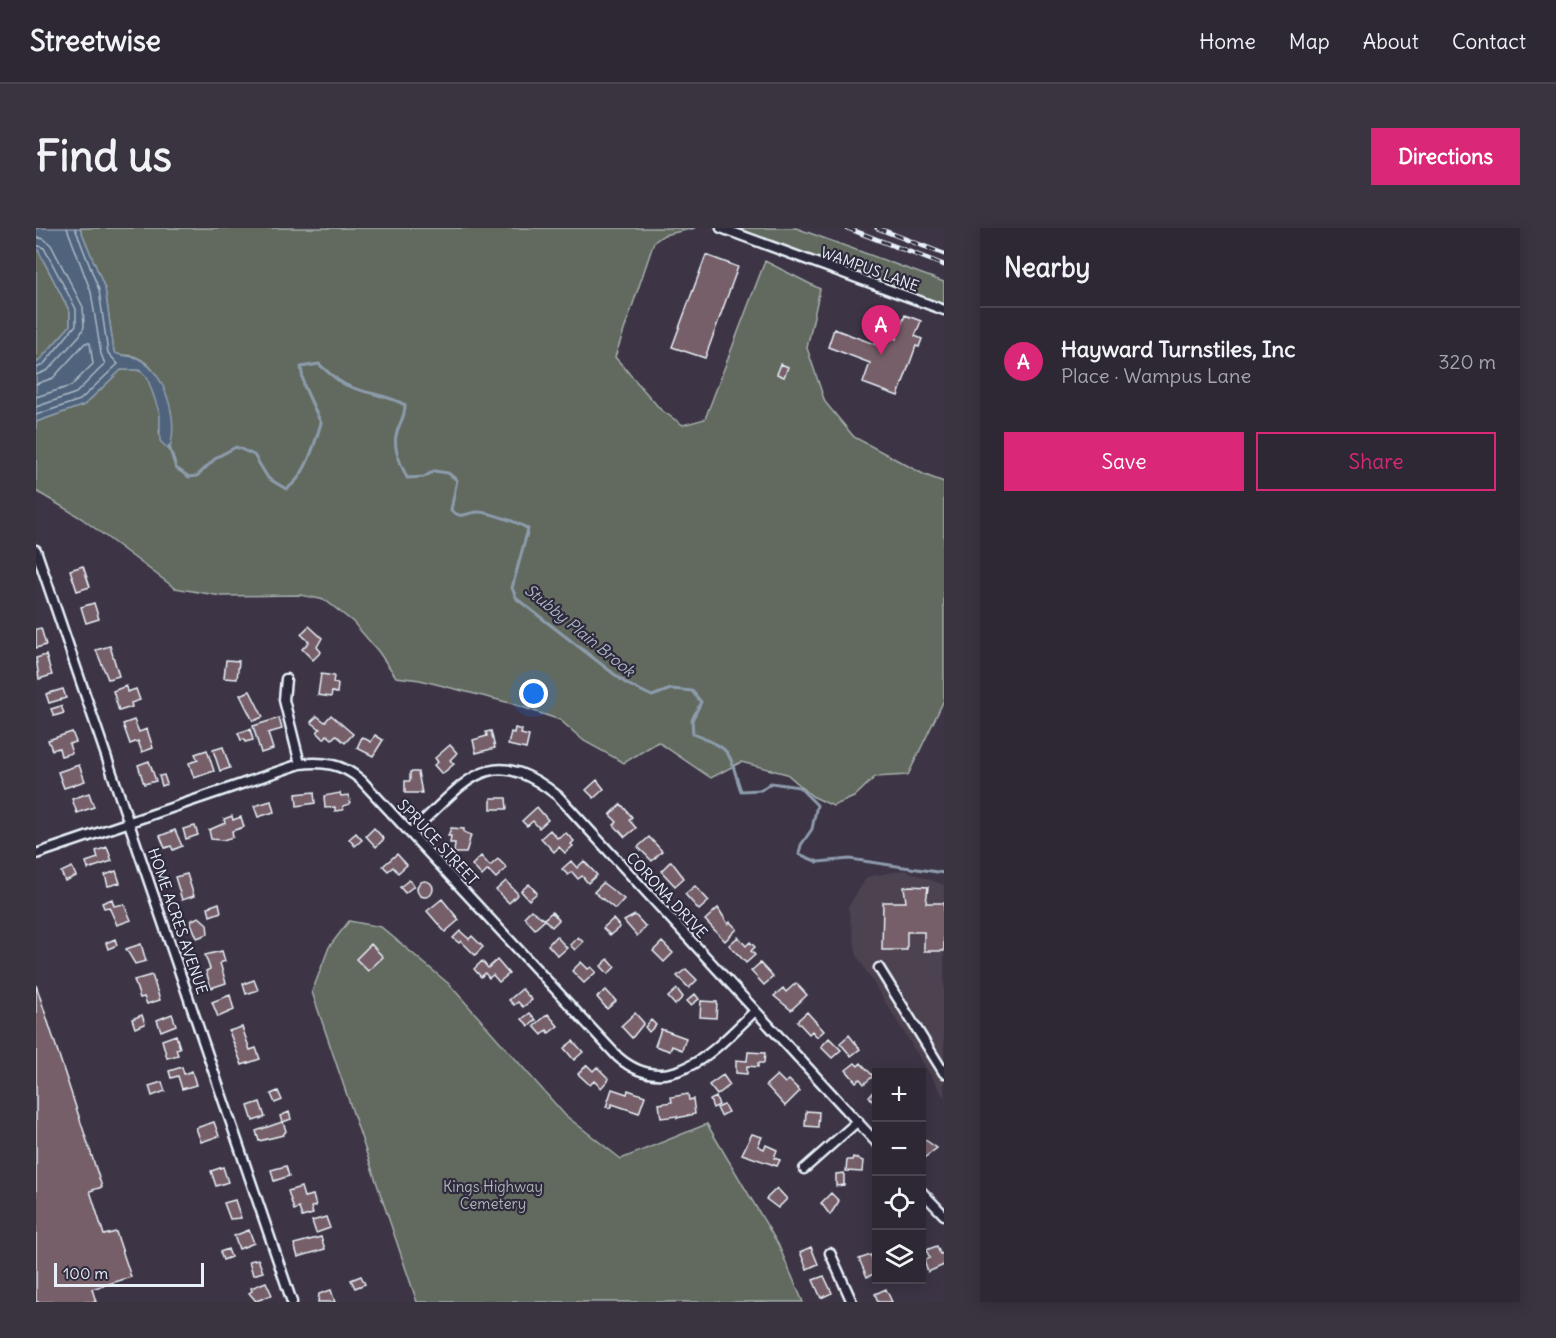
<!DOCTYPE html>
<html lang="en">
<head>
<meta charset="utf-8">
<style>
	:root { --surface:#2e2834; --page:#3a3440; --text:#f1f3f6; --muted:#a7a6ac; --line:#49444f; --accent:#db2777 }
	body { margin:0; font-family:Delius,sans-serif; background:var(--page); color:var(--text) }
	.controls { position:absolute; right:18px; bottom:18px; display:grid; overflow:hidden; border-radius:0px; box-shadow:0 3px 15px #0003 }
	.controls button { width:54px; height:54px; display:grid; place-items:center; padding:0; border:0; border-bottom:2px solid var(--line); background:var(--surface); color:var(--text); font:30px sans-serif }
	.scale { position:absolute; left:18px; bottom:15px; width:150px; box-sizing:border-box; padding-left:6px; border:3px solid #e8f1f8; border-top:0; font-size:16px; line-height:21px; white-space:nowrap; color:#e8f1f8; -webkit-text-stroke:4px #2f2a3d; paint-order:stroke }
	.you { position:absolute; left:498px; top:466px; width:21px; height:21px; margin:-15px; border:4px solid #fff; border-radius:50%; background:#1a73e8; box-shadow:0 0 0 9px #1a73e833 }
	.badge { display:grid; place-items:center; width:39px; height:39px; border-radius:50%; background:var(--accent); color:#fff; font-size:20px; font-weight:700 }
	.pin { position:absolute; translate:-50% -50px; filter:drop-shadow(0 2px 3px #0008) }
	.pin::after { content:''; position:absolute; top:32px; width:21px; height:18px; background:inherit; clip-path:polygon(0 0,100% 0,50% 100%) }
	.list { margin:0; padding:0; list-style:none }
	h2 { display:flex; justify-content:space-between; align-items:center; height:78px; margin:0; padding:0 24px; font-size:26px }
	h2 small { font-size:20px; font-weight:400; color:var(--muted) }
	.list li { display:grid; grid-template-columns:39px 1fr auto; gap:18px; align-items:center; box-sizing:border-box; height:108px; padding:0 24px; border-top:2px solid var(--line) }
	.list b { display:block; font-size:22px; white-space:nowrap }
	.list p { margin:0; font-size:20px; white-space:nowrap; color:var(--muted) }
	.list em { font-size:20px; font-style:normal; color:var(--muted) }
	.actions { display:flex; gap:12px; padding:18px 24px }
	.actions a { flex:1; padding:14px 0; border:2px solid var(--accent); border-radius:0px; text-align:center; font-size:21px; color:var(--accent) }
	.actions .main { background:var(--accent); color:#fff }
	.icon { flex:none; width:33px; height:33px; fill:none; stroke:currentColor; stroke-width:2; stroke-linecap:round; stroke-linejoin:round }
	.map { position:relative; flex:none; width:908px; height:1074px; overflow:hidden; border-radius:0px }
	header { display:flex; align-items:center; gap:36px; box-sizing:border-box; height:84px; padding:0 30px; background:var(--surface); border-bottom:2px solid var(--line) }
	header strong { font-size:28px }
	nav { display:flex; gap:33px; margin-inline-start:auto; font-size:21px }
	.intro { display:flex; align-items:center; justify-content:space-between; box-sizing:border-box; height:144px; padding:0 36px }
	h1 { margin:0; font-size:42px }
	.button { padding:15px 27px; border-radius:0px; background:var(--accent); color:#fff; font-size:21px; font-weight:700 }
	main { display:flex; gap:36px; padding:0 36px }
	aside { flex:1; background:var(--surface); border-radius:0px; box-shadow:0 3px 15px #0003 }
	.map>svg:first-child { display:block }
	.built { fill:#4e4250 }
	.green { fill:#626b5f; stroke:#a5aeac; stroke-width:1.5 }
	.water { fill:#50647b; stroke:#8d9cad; stroke-width:1.5 }
	.lines { fill:none; stroke-linecap:round; stroke-linejoin:round }
	.shore { stroke:#abb9c6; stroke-width:1.5 }
	.stream { stroke:#8d9cad; stroke-width:3 }
	.building { fill:#775f69; stroke:#e8f1f8; stroke-width:1.5 }
	.minor-casing { stroke:#e8f1f8; stroke-width:13 }
	.minor { stroke:#2f2a3d; stroke-width:8 }
	.rail-casing { stroke:#e8f1f8; stroke-width:5 }
	.rail { stroke:#2f2a3d; stroke-width:3; stroke-dasharray:9; stroke-linecap:butt }
	.labels { text-anchor:middle; dominant-baseline:central; stroke-width:4.5; stroke-linejoin:round; paint-order:stroke }
	.street-label { font-size:15px; fill:#e8f1f8; stroke:#2f2a3d }
	.park-label { font-size:15px; fill:#acb5b3; stroke:#2f2a3d }
	.water-label { font-size:16px; font-style:italic; fill:#abb9c6; stroke:#2f2a3d }
</style>
</head>
<body>
<header>
<strong>Streetwise</strong>
<nav><a>Home</a><a>Map</a><a>About</a><a>Contact</a></nav>
</header>
<div class="intro"><h1>Find us</h1><a class="button">Directions</a></div>
<main>
<div class="map">
<svg width="908" height="1074" viewBox="0 0 908 1074">
	<rect width="100%" height="100%" fill="#3d3546"/>
	<filter id="ink" filterUnits="userSpaceOnUse"><feTurbulence type="fractalNoise" baseFrequency=".0167" numOctaves="2"/><feDisplacementMap in="SourceGraphic" scale="12" xChannelSelector="R" yChannelSelector="G"/><feConvolveMatrix kernelMatrix="1 2 1 2 8 2 1 2 1" color-interpolation-filters="sRGB"/></filter>
	<g filter="url(#ink)">
		<!-- built -->
		<path class="built" d="M868 642 908 657V869L821 728 812 679 831 649Z"/>
		<!-- green -->
		<path class="green" d="M44 0H659L628 7 618 14 579 129 625 182 647 197 669 191 729 33 784 61 771 120 789 174 818 209 889 247 908 254V472L872 547 839 549 818 569 797 578 776 568 751 546 705 534 675 550 622 514 588 535 548 513 524 492 474 475 384 452 360 449 342 423 317 394 289 372 264 367 185 368 139 360 45 290 0 263V194L48 177 85 142C91 142 99 141 104 143 120 150 127 191 123 205L135 183C127 163 122 138 100 129 92 126 84 129 78 124L69 61Z
			M690 0H760L908 54V76L788 37Z
			M0 18 34 84V98L0 136Z
			M313 693 345 699 413 756 529 887 585 931 671 896 742 1016 767 1074H381L276 764 293 719Z"/>
		<!-- water -->
		<path class="water" d="M0 0H44L69 61 78 124C85 130 95 126 103 131 131 147 143 194 133 222L124 213V186L111 149 103 142H85L48 177 0 194V136L34 98V84L0 18Z"/>
		<g class="lines">
			<!-- shore -->
			<path class="shore" d="M0 9 8 11 15 17 47 79 48 99 44 107 12 142 0 147
				M0 17 8 20 40 81V97L7 137 0 140
				M0 156 17 150 49 115H54L57 136 35 158 0 169
				M0 179 40 165 69 136 65 126 55 64 31 0
				M0 187 44 172 82 136 72 125 63 62 39 0"/>
			<!-- stream -->
			<path class="stream" d="M133 218 140 240 153 249 161 248 181 229 200 219 218 227 232 250 250 261C269 251 279 215 285 195L268 158 265 139 283 136C291 143 300 152 310 157 329 166 350 166 369 177 369 192 362 195 360 208 357 222 366 238 371 250L388 249 398 243 412 245 421 252 415 282C426 292 428 285 441 284 451 283 484 295 492 301L476 360 481 371 591 456 616 468 635 461 656 463 665 474 656 492 657 506C700 523 691 523 705 563L725 562 735 555 763 559 781 577 776 601 765 617 763 626 782 634 814 631 908 645"/>
		</g>
		<!-- building -->
		<path class="building" d="M670 27 702 39 669 130 636 119Z
			M869 87 885 93 879 108 886 111 883 119 880 118 862 168 827 155 834 135 792 119 798 101 841 117 845 105 860 111Z
			M745 136 752 139 748 149 741 146Z
			M47 338 54 359 41 363 34 342Z
			M58 375 63 391 50 395 45 379Z
			M273 398 286 410 281 419 285 424 277 432 266 421 273 414 265 406Z
			M5 400 10 417 0 420V401Z
			M74 418 83 448 72 451 60 422Z
			M10 427 16 447 3 451 0 430Z
			M190 432 203 433 201 451 188 450Z
			M285 446 298 448 297 455 302 456 301 465 296 464 295 469 282 467Z
			M90 458 91 464 100 461 104 472 95 475 96 479 83 483 77 463Z
			M27 461 30 470 13 475 10 466Z
			M214 463 227 489 217 493 204 467Z
			M25 478 28 485 18 488 15 481Z
			M295 487 317 506 309 515 300 507 296 511 291 507 288 511 281 504 284 501 275 494 281 488 289 494Z
			M243 490 246 501 232 505 237 521 225 525 217 498Z
			M98 492 103 504 111 501 117 520 106 524 102 513 94 516 87 496Z
			M479 500 486 502 485 506 493 508 490 521 472 517 475 504 478 505Z
			M214 501 217 512 209 514 208 511 205 512 202 505Z
			M455 503 459 520 440 525 437 512 451 508 450 504Z
			M36 504 40 514 33 516 36 525 25 528 23 520 16 522 12 512Z
			M339 507 347 512 337 528 321 520 326 509 335 514Z
			M414 517 421 525 414 532 418 536 406 546 398 537 402 534 399 530Z
			M187 519 194 540 184 543 177 522Z
			M171 522 178 543 158 550 153 535 162 532 159 526Z
			M113 533 120 553 108 556 102 537Z
			M43 537 49 553 28 560 22 544Z
			M374 544H382L386 565H369V553H374Z
			M128 547 131 556 126 558 123 548Z
			M561 552 568 561 558 570 550 562Z
			M278 564 279 575 261 578 260 566Z
			M53 565 58 579 41 585 36 571Z
			M304 565 305 568 313 567 314 576 307 578V582L299 583V579L289 580 288 568Z
			M455 570H470L471 581H455Z
			M235 573 238 584 222 589 218 578Z
			M585 576 596 589 593 592 600 600 589 609 578 597 581 594 574 587Z
			M501 579 512 592 503 600 497 593 491 598 486 593Z
			M196 588 197 592 205 589 208 599 196 603 197 609 187 612 175 611 173 602 189 595 188 591Z
			M159 598 162 607 150 611 147 601Z
			M338 600 348 611 340 619 330 608Z
			M415 600 428 601V604L435 607 430 625H418L419 615H414L415 608H412Z
			M139 602 146 618 137 622 135 618 129 620 124 608Z
			M514 602 521 610 530 605 538 613 535 616 537 618 529 625 523 619 518 624 505 610Z
			M320 605 326 612 319 618 313 611Z
			M613 609 626 623 616 633 602 619Z
			M71 619 76 633 52 641 50 634 62 630 60 623Z
			M361 626 371 637 362 645 357 639 352 643 347 638Z
			M445 628 454 638 462 631 471 640 460 650 452 642 446 648 436 637Z
			M535 633 541 640 548 633 561 647 552 655 546 648 542 651 536 644 532 647 526 641Z
			M635 633 648 650 639 658 625 643Z
			M36 639 40 648 29 653 25 644Z
			M80 643 84 655 72 658 69 647Z
			M151 646 158 668 146 672 139 649Z
			M373 652 378 658 369 665 364 659Z
			M470 653 482 666 473 675 460 662Z
			M381 661a8 8 0 1 1 16 0a8 8 0 1 1-16 0Z
			M567 655 588 671 579 681 558 664Z
			M493 656 501 665 493 672 485 663Z
			M659 658 673 673 663 682 649 666Z
			M874 658 892 659 890 675H908V723H888V704H871V722H846L847 674H870L868 659Z
			M76 671 78 678 88 676 95 692 81 697 73 679 68 680 66 675Z
			M406 671 423 692 409 704 391 683Z
			M183 675 185 684 174 688 172 679Z
			M682 680 692 696 694 694 701 701 689 713 669 692Z
			M495 682 508 691 516 684 523 692 516 699 509 692 499 701 488 689Z
			M599 687 610 699 601 708 588 693Z
			M163 689 171 696 172 706 161 710 155 695 156 692Z
			M577 691 584 699 574 707 567 700Z
			M424 703 433 711 436 708 447 719 439 727 425 713 423 715 417 710Z
			M520 708 531 720 522 728 512 717Z
			M542 709 547 714 539 722 534 717Z
			M702 709 710 718 714 714 719 719 715 723 719 727 710 735 693 717Z
			M79 711 81 717 72 721 70 715Z
			M626 714 637 725 628 734 617 723Z
			M105 716 110 733 99 736 90 721Z
			M335 716 347 729 332 743 320 731Z
			M186 723 189 733 184 735 190 755 175 760 170 743 174 741 169 727Z
			M572 731 579 739 572 746 565 738Z
			M461 732 473 746 463 754 457 747 453 750 449 745 445 749 438 741 446 733 452 740Z
			M545 734 552 741 555 739 560 744 548 755 536 743Z
			M724 735 737 749 728 757 715 743Z
			M650 741 661 752 653 760 641 748Z
			M116 747 124 772 111 776 108 769 104 770 98 752Z
			M218 752 222 762 210 766 207 756Z
			M760 755 771 767 755 782 738 768 747 760 750 764Z
			M0 757 66 959 54 963 68 1007 80 1004 95 1049 56 1061 60 1074H0Z
			M486 761 496 772 487 779 482 774 478 777 473 772Z
			M641 761 647 769 639 777 632 769Z
			M570 762 580 773 571 781 561 769Z
			M659 766 663 771 655 777 651 773Z
			M194 767 198 782 182 789 176 774Z
			M665 773 681 774 680 790 664 789Z
			M771 784 788 803 781 809 776 803 773 806 761 793Z
			M494 785 500 792 493 798 486 791Z
			M599 785 608 795 596 810 585 798Z
			M136 786 140 797 125 803 121 792Z
			M512 786 522 798 513 805 511 802 506 807 498 798Z
			M106 787 109 796 99 800 96 791Z
			M615 792 620 797 613 804 609 799Z
			M206 799 214 822 220 820 224 831 206 837 193 803Z
			M625 801 650 810 646 822 636 818 634 823 619 818Z
			M140 807 144 820 140 821 142 827 131 830 126 812Z
			M813 807 824 821 815 828 804 815Z
			M793 810 805 822 796 830 785 819Z
			M537 813 547 824 538 832 528 820Z
			M712 824 729 825 728 835H722V839L711 838V846L700 845V832L711 833Z
			M819 835 822 838 825 835 837 848 828 856 824 851 820 854 810 842Z
			M551 837 557 843 561 839 573 851 565 860 558 853 554 857 542 846Z
			M146 839 148 846 156 843 160 857 146 861 142 848 135 850 133 843Z
			M687 847 694 857 681 867 673 857Z
			M741 847 749 855 753 852 764 863 749 878 730 857Z
			M126 854 129 863 116 868 113 858Z
			M576 861 591 866 592 862 609 868 603 885 576 876 575 880 570 879Z
			M840 861V876L839 877 833 868Z
			M242 863 246 872 239 875 235 866Z
			M652 866 653 872 657 871 659 886 641 890V888L625 890 623 876 636 874 635 869Z
			M680 869 683 877 677 880 674 872Z
			M224 874 229 889 217 893 212 878Z
			M688 877 692 884 685 888 681 880Z
			M770 883 783 884 782 899 769 898Z
			M253 884 255 891 247 894 250 903 247 907 223 913 220 903 246 894 244 888Z
			M178 894 183 908 165 914 160 900Z
			M716 906 726 909 722 918 728 921 730 917 741 922 738 930 744 932 741 938 706 926Z
			M888 911 901 920 888 930 885 927V913Z
			M817 929 827 933 826 944 810 943 811 932H816Z
			M250 938 253 948 238 953 235 942Z
			M187 939 192 954 180 958 175 943Z
			M808 945V957L800 958V946Z
			M265 959 268 969 277 967 280 978 275 979 277 986 266 989 263 980 258 982 252 963Z
			M741 960 751 971 742 980 730 971Z
			M795 965 803 973 794 987 785 975Z
			M199 972 205 990 194 991 188 975Z
			M290 989 294 1000 280 1005 276 993Z
			M213 1002 218 1015 203 1021 198 1008Z
			M285 1009 289 1021 262 1029 258 1016Z
			M901 1018 904 1026 908 1025V1037L892 1044 888 1033 894 1030 890 1022Z
			M775 1019 782 1036 771 1041 764 1024Z
			M192 1021 195 1029 187 1032 184 1024Z
			M835 1027 840 1045 831 1049 823 1031Z
			M222 1031 227 1044 217 1047 213 1033Z
			M325 1048 329 1056 319 1060 315 1052Z
			M788 1048 796 1065 785 1070 777 1052Z
			M230 1054 236 1067 220 1073 213 1065 216 1063 215 1060Z
			M850 1061 856 1074H842L839 1066Z
			M295 1062 299 1074H282L283 1066Z"/>
		<g class="lines">
			<!-- minor casing -->
			<g class="minor-casing">
				<path id="minor" d="M685 0 908 82
					M0 322 256 1074
					M250 451 248 472 264 536
					M375 604C429 556 452 511 522 568L840 914
					M0 626 264 536C287 533 307 536 325 552L582 829C635 875 682 818 719 783
					M843 740 908 845
					M768 941 822 893
					M885 963 908 987
					M794 1025 816 1074"/>
			</g>
			<!-- minor -->
			<use href="#minor" class="minor"/>
			<!-- rail casing -->
			<g class="rail-casing">
				<path id="rail" d="M811 0 908 37
					M841 0 908 26"/>
			</g>
			<!-- rail -->
			<use href="#rail" class="rail"/>
		</g>
	</g>
	<g class="labels">
		<!-- street labels -->
		<g class="street-label">
			<text transform="translate(834 41) rotate(20)">WAMPUS LANE</text>
			<text transform="translate(402 614) rotate(47)">SPRUCE STREET</text>
			<text transform="translate(631 667) rotate(47)">CORONA DRIVE</text>
			<text transform="translate(142 693) rotate(71)">HOME ACRES AVENUE</text>
		</g>
		<!-- park labels -->
		<g class="park-label">
			<text x="457" y="958">Kings Highway<tspan x="457" dy="17">Cemetery</tspan></text>
		</g>
		<!-- water labels -->
		<g class="water-label">
			<text transform="translate(544 402) rotate(39)">Stubby Plain Brook</text>
		</g>
	</g>
</svg>
<div class="controls">
<button>+</button>
<button>−</button>
<button><svg class="icon" aria-label="locate" viewBox="0 0 24 24"><circle cx="12" cy="12" r="6"/><path d="M12 2v4M12 18v4M2 12h4M18 12h4"/></svg></button>
<button><svg class="icon" aria-label="layers" viewBox="0 0 24 24"><path d="M12 4l9 5-9 5-9-5zM3 14l9 5 9-5"/></svg></button>
</div>
<div class="scale">100 m</div>
<div class="you"></div>
<div class="pin badge" style="left:845px;top:127px">A</div>
</div>
<aside>
<h2>Nearby<small></small></h2>
<ul class="list">
<li><span class="badge">A</span><div><b>Hayward Turnstiles, Inc</b><p>Place · Wampus Lane</p></div><em>320 m</em></li>
</ul>
<div class="actions"><a class="main">Save</a><a>Share</a></div>
</aside>
</main>
</body>
</html>
